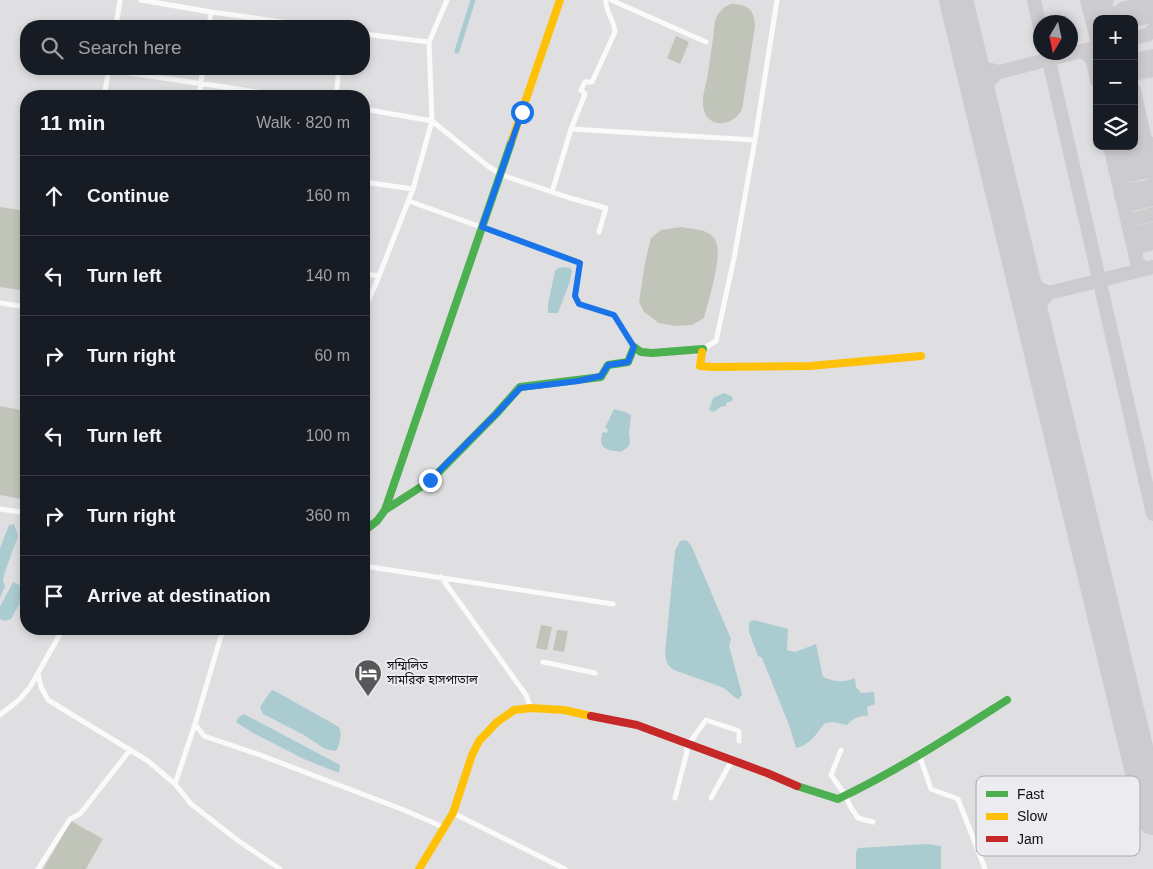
<!DOCTYPE html>
<html lang="en">
<head>
<meta charset="utf-8">
<style>
	:root { --surface:#171b24; --page:#20242c; --text:#f1f3f6; --muted:#9ea1a6; --line:#363941 }
	body { margin:0; font-family:Helvetica,"Noto Sans Bengali",sans-serif; background:var(--page); color:var(--text) }
	.controls { position:absolute; right:15px; top:15px; display:grid; overflow:hidden; border-radius:10px; box-shadow:0 2px 8px #0003 }
	.controls button { width:45px; height:45px; display:grid; place-items:center; padding:0; border:0; border-bottom:1px solid var(--line); background:var(--surface); color:var(--text); font:25px sans-serif }
	.compass { position:absolute; left:1033px; top:15px; width:45px; height:45px; border-radius:50%; background:var(--surface); box-shadow:0 2px 8px #0003; rotate:189deg }
	.stop { position:absolute; width:15px; height:15px; margin:-11px; border:4px solid #1a73e8; border-radius:50%; background:#fff }
	.stop.end { background:#1a73e8; border-color:#fff; box-shadow:0 1px 5px #0008 }
	.list { margin:0; padding:0; list-style:none }
	h2 { display:flex; justify-content:space-between; align-items:center; height:65px; margin:0; padding:0 20px; font-size:21px }
	h2 small { font-size:16px; font-weight:400; color:var(--muted) }
	.list li { display:grid; grid-template-columns:32px 1fr auto; gap:15px; align-items:center; box-sizing:border-box; height:80px; padding:0 20px; border-top:1px solid var(--line) }
	.list b { display:block; font-size:19px; white-space:nowrap }
	.list em { font-size:16px; font-style:normal; color:var(--muted) }
	.icon { flex:none; width:28px; height:28px; fill:none; stroke:currentColor; stroke-width:2; stroke-linecap:round; stroke-linejoin:round }
	.map { position:relative; flex:none; width:1153px; height:869px; overflow:hidden }
	.search { position:absolute; background:var(--surface); box-shadow:0 2px 8px #0003; left:20px; top:20px; width:350px; height:55px; display:flex; align-items:center; gap:12px; box-sizing:border-box; padding:0 18px; border-radius:20px; color:var(--muted); font-size:19px }
	.panel { position:absolute; background:var(--surface); box-shadow:0 2px 8px #0003; left:20px; top:90px; width:350px; height:545px; border-radius:20px }
	.map>svg:first-child { display:block }
	.green { fill:#c1c4b8 }
	.water { fill:#aacbd0 }
	.lines { fill:none; stroke-linecap:round; stroke-linejoin:round }
	.canal { stroke:#aacbd0; stroke-width:5 }
	.taxiway { stroke:#cccccf; stroke-width:14 }
	.runway { stroke:#cccccf; stroke-width:34 }
	.street { stroke:#fafafb; stroke-width:5 }
	.fast { stroke:#4caf50; stroke-width:8 }
	.slow { stroke:#ffc107; stroke-width:8 }
	.jam { stroke:#c62828; stroke-width:8 }
	.route { stroke:#1a73e8; stroke-width:6 }
	.labels { text-anchor:middle; dominant-baseline:central; stroke-width:4; stroke-linejoin:round; paint-order:stroke }
	.poi-label { font-size:12px; fill:#0f0f11; stroke:#ebebf0; text-anchor:start }
	.key { fill:#ebebf0; stroke:#a9a9ad; stroke-width:1 }
	.key-label { font-size:14px; fill:#0f0f11 }
</style>
</head>
<body>
<div class="map">
<svg width="1153" height="869" viewBox="0 0 1153 869">
	<rect width="100%" height="100%" fill="#dfdfe2"/>
	<!-- green -->
	<path class="green" d="M731 4C748 4 755 10 755 27L742 109C733 128 706 129 703 106 702 97 705 87 707 79 710 60 713 40 715 21 718 12 722 8 731 4Z
		M676 36 689 42 680 64 667 58Z
		M0 207 26 211V237L20 290 0 287Z
		M681 227C691 229 708 229 714 238 725 251 708 301 704 318L692 325 676 326 659 323 644 312 639 302 645 263 651 238 661 230Z
		M0 406 26 411V500L0 495Z
		M541 625 552 627 547 650 536 648Z
		M557 630 568 631 564 652 553 650Z
		M71 821 103 839 86 869H43Z"/>
	<!-- water -->
	<path class="water" d="M563 267 570 268 572 271 570 281 558 313H548V304L555 271 558 268Z
		M724 393 733 397 732 401 726 403V406L720 407 714 412 709 410 713 398Z
		M614 409 625 412 631 415 629 433 630 442 629 446 621 452C606 450 597 449 603 432L607 433 608 429 605 428Z
		M14 524 18 536 4 575 3 581 5 586 0 598V548L9 525Z
		M686 540 691 545 731 639 729 646 742 694 740 698 737 699 724 688 674 670C667 665 666 662 665 653L675 551 680 541Z
		M13 582 26 588V592L11 619 4 621 0 619V607Z
		M754 620 788 629 787 650 795 652 816 644 823 677C835 682 843 683 855 678L856 687 861 693 874 692 875 704 867 707 868 716C859 715 853 719 847 725L833 722 825 723C817 733 810 745 796 748L789 725 762 658 758 656 749 632V622Z
		M273 690 339 727 341 734 338 748 335 751 325 749 304 735 263 714 260 707 270 692Z
		M244 714 340 765 339 773 304 759 253 733 236 722 238 718Z
		M928 844 941 846V869H856V853L858 848Z"/>
	<g class="lines">
		<!-- canal -->
		<path class="canal" d="M457 51 473 0"/>
		<!-- taxiway -->
		<path class="taxiway" d="M1034 0 1040 27
			M1087 0 1097 39
			M1089 8 1092 4 1107 0
			M1134 20 1149 17 1153 18
			M1092 21C1095 14 1108 12 1115 13L1118 16 1122 9 1146 3 1151 6
			M1134 38 1147 35 1153 30
			M969 52 983 68 999 72
			M1047 52 1153 514
			M1081 52C1095 54 1094 70 1097 81
			M1134 60 1153 56
			M1134 74 1153 70
			M1134 90 1153 175
			M981 103C984 89 987 80 999 72L1097 47
			M1110 146 1137 262 1140 265 1147 269
			M1113 158 1117 151 1143 145 1145 140 1149 143
			M1115 170 1118 165 1144 158 1150 160 1153 156
			M1118 182 1122 177 1153 170
			M1121 196 1125 191 1153 186
			M1125 210 1128 205 1153 199
			M1128 225 1133 219 1153 214
			M1132 239 1136 233 1153 229
			M1135 255 1138 247 1153 243
			M1021 271 1033 286 1049 293
			M1034 323 1040 303 1049 293 1153 267
			M1136 748 1144 758 1153 765
			M1148 798 1153 787"/>
		<!-- runway -->
		<path class="runway" d="M956 0 1153 818"/>
		<!-- street -->
		<path class="street" d="M141 0 211 12 209 26
			M611 0 706 42
			M211 12 311 26
			M116 26 120 0
			M364 34 429 42
			M109 70 285 96
			M104 96 109 69
			M199 96 203 69
			M336 96 339 69
			M364 109 432 121 489 167 505 176 570 198 606 208 599 232
			M571 129 585 94 581 90 585 82H592L615 32C614 19 604 9 606 0
			M364 182 413 189
			M552 192 571 129 755 140 777 0
			M409 201 580 263 575 296 579 304 614 315 634 347
			M364 274 379 276
			M0 303 26 307
			M364 311 379 276 413 189 432 121 429 42 447 0
			M703 349 716 341 734 258 755 140
			M0 509 26 513
			M364 566 613 604
			M441 577 526 695 531 708
			M543 662 595 673
			M38 674 41 687 48 700 148 761 175 784 191 804 240 842 280 869
			M0 715 20 699 30 687 63 629
			M195 724 221 636 225 629
			M688 745 706 720 739 731V741
			M841 750 831 775 846 796 850 806 858 818 873 822
			M919 754 931 789 958 799 985 869
			M175 784 195 724 204 736 260 755 404 810 443 827
			M675 798 687 752 686 744
			M711 798 732 760
			M453 813 565 869
			M38 869 70 819 80 814 130 750"/>
		<!-- fast -->
		<path class="fast" d="M385 510 512 140
			M364 531 377 521 385 510 430 481 496 414 520 387 601 377 608 365 628 362 634 347 641 352 652 353 703 349 702 352
			M797 786 838 799C897 771 952 735 1007 700"/>
		<!-- slow -->
		<path class="slow" d="M512 140 560 0
			M702 352 700 366 712 367 810 366 921 356
			M419 869 453 813 472 755 479 741 497 722 514 710 531 708 564 710 591 716"/>
		<!-- jam -->
		<path class="jam" d="M591 716 637 725 767 773 797 786"/>
	</g>
	<g class="lines">
		<!-- route -->
		<path class="route" d="M430 480 496 414 520 388 578 381 601 376 608 365 628 362 634 347 614 315 579 304 575 296 580 263 482 227 522 112"/>
	</g>
	<!-- icons -->
	<defs>
		<g id="hotel-pin" transform="scale(1.4375)"><path d="M0 17L-7.5 6A9.5 9.5 0 1 1 7.5 6Z" fill="#58585a" stroke="#ebebf0"/><path d="M-6-4.5h1.5V1H6V5H4.5V3h-9V5H-6ZM-4 0a1.8 1.8 0 1 1 3.6 0ZM.5 0V-2.5h3Q6-2.5 6 0Z" fill="#fff"/></g>
	</defs>
	<g fill-rule="evenodd">
		<use href="#hotel-pin" x="368" y="673"/>
	</g>
	<g class="labels">
		<!-- poi labels -->
		<g class="poi-label">
			<text x="387" y="666">সম্মিলিত<tspan x="387" dy="14">সামরিক হাসপাতাল</tspan></text>
		</g>
	</g>
	<!-- legend -->
	<rect x="976" y="776" width="164" height="80" rx="8" class="key"/>
	<rect x="986" y="791" width="22" height="6" fill="#4caf50"/>
	<rect x="986" y="813" width="22" height="7" fill="#ffc107"/>
	<rect x="986" y="836" width="22" height="6" fill="#c62828"/>
	<g class="key-label">
		<text x="1017" y="799">Fast</text>
		<text x="1017" y="821">Slow</text>
		<text x="1017" y="844">Jam</text>
	</g>
</svg>
<div class="controls">
<button>+</button>
<button>−</button>
<button><svg class="icon" aria-label="layers" viewBox="0 0 24 24"><path d="M12 4l9 5-9 5-9-5zM3 14l9 5 9-5"/></svg></button>
</div>
<svg class="compass" viewBox="-18 -18 36 36"><path d="M0-13l5 13h-10z" fill="#e53935"/><path d="M0 13l5-13h-10z" fill="#9ea1a6"/></svg>
<div class="stop" style="left:522px;top:112px"></div>
<div class="stop end" style="left:430px;top:480px"></div>
<div class="search"><svg class="icon" aria-label="search" viewBox="0 0 24 24"><circle cx="10" cy="10" r="6"/><path d="M15 15l6 6"/></svg>Search here</div>
<section class="panel">
<h2>11 min<small>Walk · 820 m</small></h2>
<ul class="list">
<li><svg class="icon" aria-label="ahead" viewBox="0 0 24 24"><path d="M12 20V5M6 11l6-6 6 6"/></svg><div><b>Continue</b></div><em>160 m</em></li>
<li><svg class="icon" aria-label="left" viewBox="0 0 24 24"><path d="M17 20v-9H6M10 6l-5 5 5 5"/></svg><div><b>Turn left</b></div><em>140 m</em></li>
<li><svg class="icon" aria-label="right" viewBox="0 0 24 24"><path d="M7 20v-9h11M14 6l5 5-5 5"/></svg><div><b>Turn right</b></div><em>60 m</em></li>
<li><svg class="icon" aria-label="left" viewBox="0 0 24 24"><path d="M17 20v-9H6M10 6l-5 5 5 5"/></svg><div><b>Turn left</b></div><em>100 m</em></li>
<li><svg class="icon" aria-label="right" viewBox="0 0 24 24"><path d="M7 20v-9h11M14 6l5 5-5 5"/></svg><div><b>Turn right</b></div><em>360 m</em></li>
<li><svg class="icon" aria-label="arrive" viewBox="0 0 24 24"><path d="M6 21V4h12l-3 4 3 4H6"/></svg><div><b>Arrive at destination</b></div></li>
</ul>
</section>
</div>
</body>
</html>
